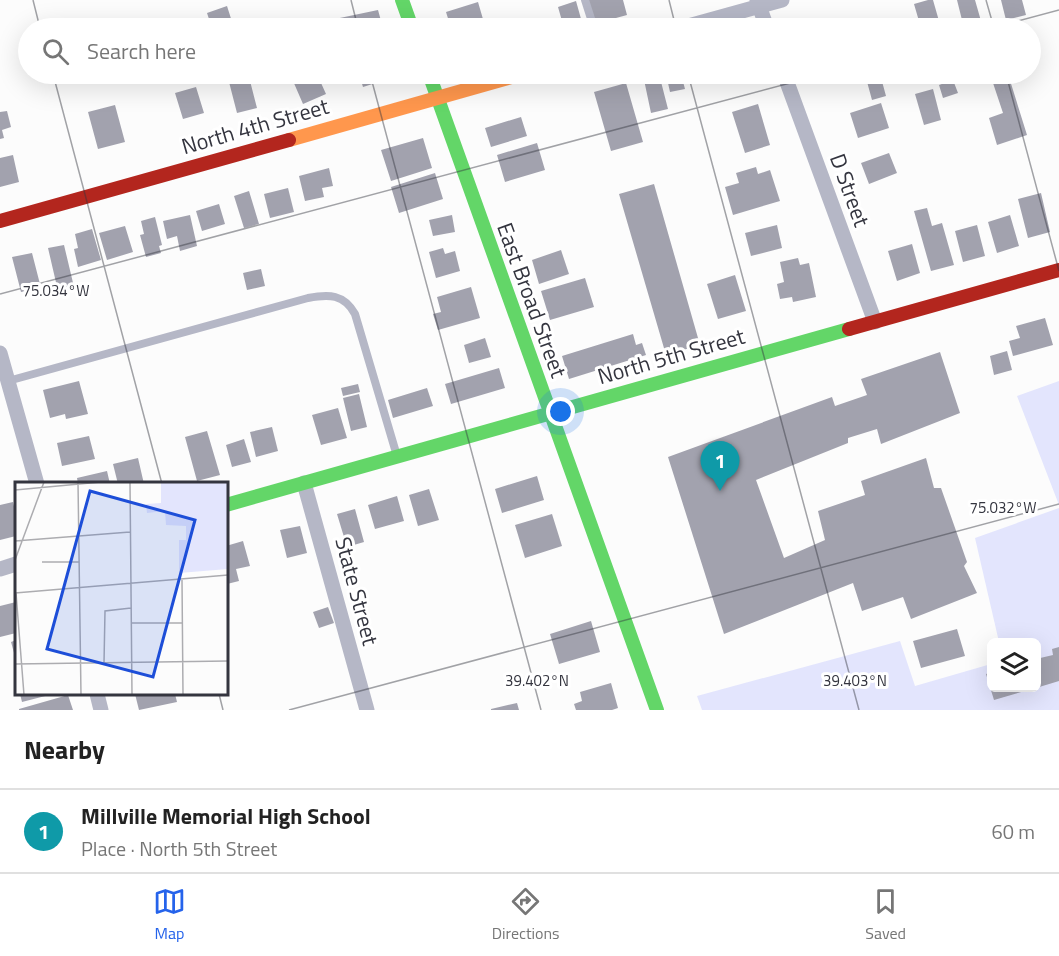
<!DOCTYPE html>
<html lang="en">
<head>
<meta charset="utf-8">
<style>
	:root { --surface:#fff; --page:#f6f6f6; --text:#222; --muted:#767676; --line:#e0e0e0; --accent:#2563eb }
	body { margin:0; font-family:"Titillium Web",sans-serif; background:var(--page); color:var(--text) }
	.controls { position:absolute; right:18px; bottom:18px; display:grid; overflow:hidden; border-radius:9px; box-shadow:0 6px 24px #0002 }
	.controls button { width:54px; height:54px; display:grid; place-items:center; padding:0; border:0; border-bottom:2px solid var(--line); background:var(--surface); color:var(--text); font:30px sans-serif }
	.you { position:absolute; left:561px; top:412px; width:21px; height:21px; margin:-15px; border:4px solid #fff; border-radius:50%; background:#1a73e8; box-shadow:0 0 0 9px #1a73e833 }
	.badge { display:grid; place-items:center; width:39px; height:39px; border-radius:50%; background:var(--accent); color:#fff; font-size:20px; font-weight:700 }
	.pin { position:absolute; translate:-50% -50px; filter:drop-shadow(0 2px 3px #0008) }
	.pin::after { content:''; position:absolute; top:32px; width:21px; height:18px; background:inherit; clip-path:polygon(0 0,100% 0,50% 100%) }
	.list { margin:0; padding:0; list-style:none }
	h2 { display:flex; justify-content:space-between; align-items:center; height:78px; margin:0; padding:0 24px; font-size:26px }
	h2 small { font-size:20px; font-weight:400; color:var(--muted) }
	.list li { display:grid; grid-template-columns:39px 1fr auto; gap:18px; align-items:center; box-sizing:border-box; height:84px; padding:0 24px; border-top:2px solid var(--line) }
	.list b { display:block; font-size:22px; white-space:nowrap }
	.list p { margin:0; font-size:20px; white-space:nowrap; color:var(--muted) }
	.list em { font-size:20px; font-style:normal; color:var(--muted) }
	.icon { flex:none; width:33px; height:33px; fill:none; stroke:currentColor; stroke-width:2; stroke-linecap:round; stroke-linejoin:round }
	.map { position:relative; flex:none; width:1059px; height:710px; overflow:hidden }
	.search { position:absolute; background:var(--surface); box-shadow:0 6px 24px #0002; left:18px; right:18px; top:18px; height:66px; display:flex; align-items:center; gap:15px; box-sizing:border-box; padding:0 21px; border-radius:33px; color:var(--muted); font-size:22px }
	.sheet { height:162px; background:var(--surface) }
	nav { display:flex; justify-content:space-around; align-items:center; box-sizing:border-box; height:84px; border-top:2px solid var(--line); background:var(--surface); font-size:16px; color:var(--muted) }
	nav a { display:grid; justify-items:center; gap:3px }
	nav .on { color:var(--accent) }
	.map>svg:first-child { display:block }
	.green { fill:#e3e5fd }
	.building { fill:#a2a2ae }
	.lines { fill:none; stroke-linecap:round; stroke-linejoin:round }
	.lane { stroke:#b5b7c6; stroke-width:8 }
	.street { stroke:#b5b7c6; stroke-width:15 }
	.fast { stroke:#63d668; stroke-width:14 }
	.slow { stroke:#ff974d; stroke-width:14 }
	.jam { stroke:#b3261e; stroke-width:14 }
	.ticks { fill:none; stroke:#34353f; stroke-width:1.5; stroke-opacity:0.45 }
	.labels { text-anchor:middle; dominant-baseline:central; stroke-width:6; stroke-linejoin:round; paint-order:stroke }
	.street-label { font-size:22px; fill:#34353f; stroke:#fff }
	.inset-road { fill:none; stroke:#acacb0; stroke-width:1.5 }
	.view { fill:#1d4ed8; fill-opacity:0.15; stroke:#1d4ed8; stroke-width:3 }
	.inset-edge { fill:none; stroke:#34353f; stroke-width:3 }
	.ticks-label { font-size:15px; text-anchor:middle; fill:#34353f; stroke:#fff; stroke-width:6; stroke-linejoin:round; paint-order:stroke }
</style>
</head>
<body>
<div class="map">
<svg width="1059" height="710" viewBox="0 0 1059 710">
	<rect width="100%" height="100%" fill="#fcfcfc"/>
	<!-- green -->
	<path class="green" d="M1059 381V505L1017 396Z
		M1059 508V710H702L697 696 900 641 915 686 991 664 992 688H1036V642H999L975 538Z"/>
	<!-- building -->
	<path class="building" d="M587 0H623L627 15 594 24Z
		M928 0H933L941 28H921L914 4Z
		M957 0H975L983 28H964Z
		M1001 0H1022L1026 15 1006 20Z
		M576 1 583 26 576 28H564L558 7Z
		M478 2 485 26 477 28H451L446 12Z
		M227 6 234 28H212L207 13Z
		M378 10 383 28H337L335 19Z
		M884 18 887 28H856V26Z
		M290 74H317L326 94 303 104Z
		M359 74H404L363 87Z
		M651 74H659L668 109 651 113 643 75Z
		M666 74H681L685 89 670 92Z
		M816 74H829L831 80 818 84Z
		M880 74 886 96 872 100 866 78Z
		M990 74H1008L1027 135 997 145 989 118 1003 113Z
		M249 77 257 108 237 113 229 82Z
		M953 80 958 93 943 98 939 85Z
		M626 83 643 142 611 151 594 92Z
		M196 87 204 113 183 119 175 93Z
		M933 89 941 120 924 125 915 94Z
		M881 103 889 128 858 138 850 113Z
		M758 104 770 145 745 153 732 112Z
		M115 105 125 142 98 149 88 112Z
		M7 111 11 127 2 130 4 138 0 139V112Z
		M521 117 527 136 491 147 485 128Z
		M423 138 432 168 391 181 381 150Z
		M537 143 545 170 505 182 497 155Z
		M889 153 897 173 869 184 861 163Z
		M13 155 19 182 0 187V158Z
		M756 167 758 174 770 170 780 201 733 215 725 187 739 183 736 173Z
		M329 168 333 186 322 188 324 197 305 201 299 176Z
		M435 173 443 199 399 213 391 187Z
		M654 184 700 345 666 355 619 194Z
		M288 188 294 212 270 218 264 194Z
		M249 191 259 224 244 228 234 196Z
		M1041 193 1050 232 1028 238 1018 199Z
		M219 204 225 224 202 231 196 211Z
		M927 208 932 226 942 223 954 265 931 271 914 211Z
		M190 215 197 246 180 251 177 236 167 239 163 221Z
		M452 215 455 232 433 236 429 220Z
		M1010 215 1019 246 997 253 988 222Z
		M155 217 162 245 159 246 161 253 146 257 140 235 144 234 141 221Z
		M777 225 782 248 751 256 745 233Z
		M977 225 985 256 963 262 955 231Z
		M125 226 133 252 107 260 99 233Z
		M92 229 101 260 78 267 74 249 78 248 75 234Z
		M912 244 920 273 897 281 888 251Z
		M64 245 74 287 58 291 48 248Z
		M443 248 445 254 455 251 460 271 436 278 429 252Z
		M561 250 569 274 539 284 532 260Z
		M32 253 41 288 21 292 12 257Z
		M798 258 800 265 809 263 816 297 793 302 792 297 780 299 777 284 784 282 780 262Z
		M261 269 265 286 247 290 243 273Z
		M735 275 746 311 718 319 707 284Z
		M585 278 594 307 550 320 541 291Z
		M471 287 480 318 438 330 433 314 441 312 437 297Z
		M1045 318 1053 345 1013 356 1009 341 1020 338 1016 326Z
		M633 334 636 345 642 343 646 355 569 379 562 356Z
		M485 338 491 357 469 363 464 345Z
		M1007 351 1012 370 994 375 990 356Z
		M940 352 960 413 881 444 877 429 848 438V443L756 480 784 558 825 540 818 511 865 495 861 481 926 458 934 488H941L967 562 964 566 977 593 911 619 903 597 862 611 853 583 724 634 668 457 832 397 835 406 867 395 861 379Z
		M499 368 505 388 451 404 445 384Z
		M79 381 88 414 66 419 65 414 50 418 43 390Z
		M358 384 360 392 343 396 341 388Z
		M427 388 433 406 393 418 388 400Z
		M359 394 367 427 351 431 343 398Z
		M338 408 347 438 321 445 312 415Z
		M272 427 278 451 256 457 250 432Z
		M207 431 220 475 197 481 185 437Z
		M89 436 95 459 62 466 57 443Z
		M244 439 251 462 232 467 226 445Z
		M138 458 144 484H118L113 464Z
		M107 471 110 484H78L77 478Z
		M537 476 544 500 502 513 495 489Z
		M429 489 439 520 418 526 409 495Z
		M397 496 404 521 375 529 368 505Z
		M13 502 16 515V536L0 540V505Z
		M355 509 364 542 347 547 337 514Z
		M552 514 562 546 525 558 515 525Z
		M300 526 307 553 287 558 280 530Z
		M243 541 250 566 236 569 239 581 227 584 226 546Z
		M16 602V633L0 637V606Z
		M328 607 334 623 319 628 313 612Z
		M591 621 600 652 559 664 550 634Z
		M957 629 965 656 921 668 913 641Z
		M16 640V660L11 642Z
		M1059 647V681L1036 688V659L1053 655 1052 649Z
		M992 672V688H1035L994 700 986 674Z
		M611 683 618 708 612 710H576L574 704 582 701 580 692Z
		M20 694H53L22 702Z
		M135 694H175L177 702 139 710Z
		M68 695 73 710H19V709Z
		M517 703 519 710H491V709Z"/>
	<g class="lines">
		<!-- lane -->
		<path class="lane" d="M585 0 594 28
			M8 381 308 298C329 294 344 294 355 314L397 456"/>
		<!-- street -->
		<path class="street" d="M757 0 767 28
			M681 28 782 0
			M784 74 875 322
			M0 353 37 484
			M304 483 367 710
			M0 569 16 564
			M97 694 101 710"/>
		<!-- fast -->
		<path class="fast" d="M402 0 412 28
			M429 74 657 710
			M226 505 849 329"/>
		<!-- slow -->
		<path class="slow" d="M289 140 522 74"/>
		<!-- jam -->
		<path class="jam" d="M0 221 289 140
			M849 329 1059 270"/>
	</g>
	<!-- ticks -->
	<path class="ticks" d="M33 0 40 28M351 0 358 28M669 0 676 28M986 0 994 28M992 28 1059 10M53 74 162 484M370 74 541 710M688 74 859 710M1006 74 1059 271M0 294 824 74M219 694 223 710M289 710 1059 504"/>
	<g class="labels">
		<!-- street labels -->
		<g class="street-label">
			<text transform="translate(255 126) rotate(-16)">North 4th Street</text>
			<text transform="translate(850 190) rotate(70)">D Street</text>
			<text transform="translate(532 300) rotate(70)">East Broad Street</text>
			<text transform="translate(671 356) rotate(-16)">North 5th Street</text>
			<text transform="translate(357 591) rotate(75)">State Street</text>
		</g>
	</g>
	<!-- overview -->
	<g transform="translate(15 482)">
		<rect width="213" height="213" fill="#fcfcfc"/>
		<path d="M146 0H213V87L164 91V58H171V44L151 43 150 29 132 31 131 22 146 21Z" fill="#e3e5fd"/>
		<path class="inset-road" d="M63 0 66 213M115 0 117 213M0 8 86 0M0 59 115 50M0 78 29 0M27 80H64M167 98 168 213M0 111 213 93M1 111 9 213M116 141H168M89 181 90 129 116 126M0 182 213 179"/>
		<path class="view" d="M75 9 180 38 138 195 32 167Z"/>
		<rect width="213" height="213" class="inset-edge"/>
	</g>
	<g class="ticks-label">
		<text x="56" y="296">75.034°W</text>
		<text x="1003" y="513">75.032°W</text>
		<text x="537" y="686">39.402°N</text>
		<text x="855" y="686">39.403°N</text>
	</g>
</svg>
<div class="controls">
<button><svg class="icon" aria-label="layers" viewBox="0 0 24 24"><path d="M12 4l9 5-9 5-9-5zM3 14l9 5 9-5"/></svg></button>
</div>
<div class="you"></div>
<div class="pin badge" style="left:720px;top:491px;background:#0f9aa8">1</div>
<div class="search"><svg class="icon" aria-label="search" viewBox="0 0 24 24"><circle cx="10" cy="10" r="6"/><path d="M15 15l6 6"/></svg>Search here</div>
</div>
<section class="sheet">
<h2>Nearby<small></small></h2>
<ul class="list">
<li><span class="badge" style="background:#0f9aa8">1</span><div><b>Millville Memorial High School</b><p>Place · North 5th Street</p></div><em>60 m</em></li>
</ul>
</section>
<nav>
<a class="on"><svg class="icon" aria-label="map" viewBox="0 0 24 24"><path d="M3 6l6-2 6 2 6-2v14l-6 2-6-2-6 2zM9 4v14M15 6v14"/></svg>Map</a>
<a><svg class="icon" aria-label="directions" viewBox="0 0 24 24"><path d="M12 3l9 9-9 9-9-9zM9 14v-3h6M13 9l2 2-2 2"/></svg>Directions</a>
<a><svg class="icon" aria-label="saved" viewBox="0 0 24 24"><path d="M7 4h10v16l-5-4-5 4z"/></svg>Saved</a>
</nav>
</body>
</html>
